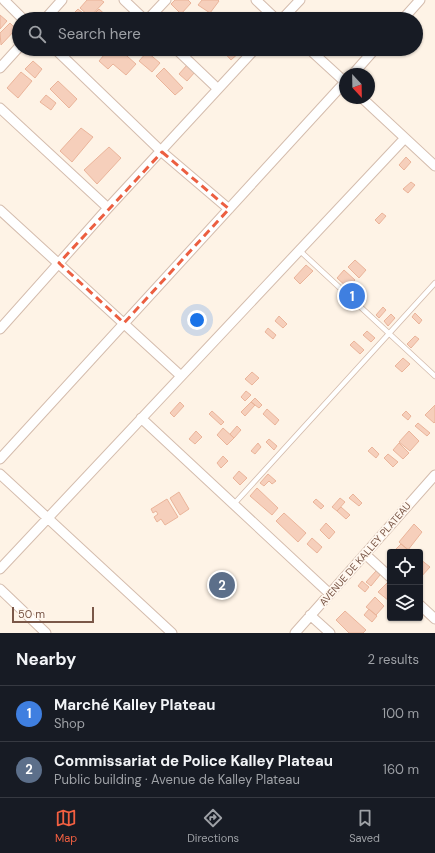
<!DOCTYPE html>
<html lang="en">
<head>
<meta charset="utf-8">
<style>
	:root { --surface:#171b24; --page:#242831; --text:#f1f3f6; --muted:#9ea1a6; --line:#363941; --accent:#f25f41 }
	body { margin:0; font-family:"DM Sans",sans-serif; background:var(--page); color:var(--text) }
	.controls { position:absolute; right:12px; bottom:12px; display:grid; overflow:hidden; border-radius:4px; box-shadow:0 1px 3px #0004 }
	.controls button { width:36px; height:36px; display:grid; place-items:center; padding:0; border:0; border-bottom:1px solid var(--line); background:var(--surface); color:var(--text); font:20px sans-serif }
	.compass { position:absolute; left:339px; top:68px; width:36px; height:36px; border-radius:50%; background:var(--surface); box-shadow:0 1px 3px #0004; rotate:158deg }
	.scale { position:absolute; left:12px; bottom:10px; width:82px; box-sizing:border-box; padding-left:4px; border:2px solid #7a5748; border-top:0; font-size:11px; line-height:14px; white-space:nowrap; color:#7a5748; -webkit-text-stroke:3px #fff7ee; paint-order:stroke }
	.you { position:absolute; left:197px; top:320px; width:14px; height:14px; margin:-10px; border:3px solid #fff; border-radius:50%; background:#1a73e8; box-shadow:0 0 0 6px #1a73e833 }
	.badge { display:grid; place-items:center; width:26px; height:26px; border-radius:50%; background:var(--accent); color:#fff; font-size:13px; font-weight:700 }
	.pin { position:absolute; translate:-50% -50%; border:2px solid #fff; box-shadow:0 1px 4px #0006 }
	.list { margin:0; padding:0; list-style:none }
	h2 { display:flex; justify-content:space-between; align-items:center; height:52px; margin:0; padding:0 16px; font-size:17px }
	h2 small { font-size:13px; font-weight:400; color:var(--muted) }
	.list li { display:grid; grid-template-columns:26px 1fr auto; gap:12px; align-items:center; box-sizing:border-box; height:56px; padding:0 16px; border-top:1px solid var(--line) }
	.list b { display:block; font-size:15px; white-space:nowrap }
	.list p { margin:0; font-size:13px; white-space:nowrap; color:var(--muted) }
	.list em { font-size:13px; font-style:normal; color:var(--muted) }
	.icon { flex:none; width:22px; height:22px; fill:none; stroke:currentColor; stroke-width:2; stroke-linecap:round; stroke-linejoin:round }
	.map { position:relative; flex:none; width:435px; height:633px; overflow:hidden }
	.search { position:absolute; background:var(--surface); box-shadow:0 1px 3px #0004; left:12px; right:12px; top:12px; height:44px; display:flex; align-items:center; gap:10px; box-sizing:border-box; padding:0 14px; border-radius:22px; color:var(--muted); font-size:15px }
	.sheet { height:164px; background:var(--surface) }
	nav { display:flex; justify-content:space-around; align-items:center; box-sizing:border-box; height:56px; border-top:1px solid var(--line); background:var(--surface); font-size:11px; color:var(--muted) }
	nav a { display:grid; justify-items:center; gap:2px }
	nav .on { color:var(--accent) }
	.map>svg:first-child { display:block }
	.building { fill:#f6cfbb; stroke:#eab49a }
	.lines { fill:none; stroke-linecap:round; stroke-linejoin:round }
	.lane-casing { stroke:#d4bcad; stroke-width:6 }
	.street-casing { stroke:#d4bcad; stroke-width:11 }
	.lane { stroke:#fff; stroke-width:4.5 }
	.street { stroke:#fff; stroke-width:9 }
	.marked { fill:none; stroke:#ec5f41; stroke-width:3; stroke-dasharray:8 5; stroke-linejoin:round }
	.labels { text-anchor:middle; dominant-baseline:central; stroke-width:3.5; stroke-linejoin:round; paint-order:stroke }
	.street-label { font-size:10px; fill:#7a5748; stroke:#fff7ee }
</style>
</head>
<body>
<div class="map">
<svg width="435" height="633" viewBox="0 0 435 633">
	<rect width="100%" height="100%" fill="#fef3e6"/>
	<!-- building -->
	<path class="building" d="M87 0H101L104 2 90 17 80 8Z
		M175 0H188L191 3 181 14 171 4Z
		M202 0H218L219 1 210 13 198 5Z
		M78 9 89 18 88 19H81L74 13Z
		M99 9 110 19H89Z
		M0 15 7 21 0 29Z
		M10 23 16 29 1 45 0 33Z
		M109 49H119L136 64 126 75 113 64 108 69 99 61Z
		M221 49H239L241 51 231 60Z
		M147 52 160 63 152 72 139 61Z
		M33 61 42 69 35 78 25 69Z
		M187 65 195 72 187 81 179 74Z
		M164 68 183 88 175 95 156 76Z
		M21 72 32 81 18 98 7 88Z
		M58 81 77 99 69 108 50 89Z
		M46 95 56 103 51 110 40 102Z
		M81 128 93 137 72 162 60 151Z
		M109 147 121 158 97 184 84 170Z
		M406 157 411 162 404 170 399 165Z
		M411 182 415 185 408 193 403 189Z
		M382 213 386 216 379 224 375 220Z
		M355 260 366 270 359 278 348 267Z
		M306 265 313 271 300 284 294 278Z
		M344 270 355 280 348 288 337 278Z
		M383 307 386 310 379 318 376 315Z
		M415 313 422 320 419 324 412 317Z
		M391 314 395 318 388 326 384 321Z
		M279 316 287 324 283 328 275 321Z
		M268 328 276 335 273 339 265 332Z
		M367 331 375 338 371 342 363 335Z
		M415 336 419 339 411 348 407 344Z
		M354 341 364 350 360 354 350 345Z
		M403 358 410 364 402 372 395 366Z
		M252 372 259 378 252 385 245 379Z
		M246 391 251 395 245 401 241 397Z
		M255 398 262 405 259 408 251 402Z
		M180 402 184 406 174 417 170 413Z
		M251 402 255 405 245 416 241 412Z
		M435 405V422L434 423 425 415Z
		M267 409 279 420 275 425 263 414Z
		M212 411 224 422 221 425 209 414Z
		M406 411 411 416 408 420 402 415Z
		M418 423 430 433 427 436 415 426Z
		M237 426 241 430 234 438 230 434Z
		M223 428 234 438 227 445 217 435Z
		M196 431 202 437 195 444 189 439Z
		M409 431 419 441 410 451 399 442Z
		M269 439 277 446 274 450 266 442Z
		M258 443 261 447 255 454 251 451Z
		M399 443 409 453 403 459 393 450Z
		M372 447 379 454 376 458 368 451Z
		M388 454 398 462 393 467 384 458Z
		M223 456 228 461 221 468 217 463Z
		M239 471 247 478 240 485 233 478Z
		M268 474 276 481 272 484 269 481 264 486 260 483Z
		M257 488 278 508 272 515 250 496Z
		M179 492 189 509 180 515 170 498Z
		M353 494 362 503 359 506 349 498Z
		M340 498 345 502 337 511 332 507Z
		M167 499 178 517 165 525 161 519 157 522 154 517 158 514 156 511 153 513 151 509Z
		M316 499 324 506 321 509 313 502Z
		M341 507 350 515 346 519 337 511Z
		M284 513 306 533 298 542 276 521Z
		M326 523 335 532 329 539 320 530Z
		M414 524 422 532 408 550 399 542Z
		M312 538 322 547 317 553 307 544Z
		M401 544 410 551 412 552H393Z
		M420 559 430 567 420 578Z
		M376 571 380 575 371 586 366 582Z
		M362 581 369 587 365 592 358 586Z
		M387 583 390 586 389 601 378 592Z
		M375 597 384 606 376 615 366 607Z
		M369 609 377 616 372 622 364 615Z
		M345 611 366 630 363 633H349L336 620Z"/>
	<g class="lines">
		<!-- lane casing -->
		<g class="lane-casing">
			<path id="lane" d="M299 250 435 376
				M234 504 435 283"/>
		</g>
		<!-- street casing -->
		<g class="street-casing">
			<path id="street" d="M4 0 23 19
				M124 0 144 19
				M256 0 276 19
				M45 19 62 0
				M148 19 166 0
				M282 19 300 0
				M403 19 420 0
				M55 49 162 152 229 209
				M176 49 218 89
				M309 49 345 82
				M0 68 19 47
				M353 74 375 49
				M362 98 435 166
				M0 108 108 208
				M0 210 181 376
				M0 329 108 208 255 49
				M141 418 330 594
				M0 459 345 82
				M0 474 172 633
				M365 554 390 577
				M0 569 405 138
				M0 589 46 633
				M420 605 435 619
				M310 615 330 633
				M295 633 435 475"/>
		</g>
		<!-- lane -->
		<use href="#lane" class="lane"/>
		<!-- street -->
		<use href="#street" class="street"/>
	</g>
	<!-- marked area -->
	<path class="marked" d="M162 152 229 209 124 323 59 263Z"/>
	<g class="labels">
		<!-- street labels -->
		<g class="street-label">
			<text transform="translate(365 554) rotate(-49)">AVENUE DE KALLEY PLATEAU</text>
		</g>
	</g>
</svg>
<div class="controls">
<button><svg class="icon" aria-label="locate" viewBox="0 0 24 24"><circle cx="12" cy="12" r="6"/><path d="M12 2v4M12 18v4M2 12h4M18 12h4"/></svg></button>
<button><svg class="icon" aria-label="layers" viewBox="0 0 24 24"><path d="M12 4l9 5-9 5-9-5zM3 14l9 5 9-5"/></svg></button>
</div>
<svg class="compass" viewBox="-18 -18 36 36"><path d="M0-13l5 13h-10z" fill="#e53935"/><path d="M0 13l5-13h-10z" fill="#9ea1a6"/></svg>
<div class="scale">50 m</div>
<div class="you"></div>
<div class="pin badge" style="left:352px;top:296px;background:#3f7fe0">1</div>
<div class="pin badge" style="left:222px;top:585px;background:#5c6f8a">2</div>
<div class="search"><svg class="icon" aria-label="search" viewBox="0 0 24 24"><circle cx="10" cy="10" r="6"/><path d="M15 15l6 6"/></svg>Search here</div>
</div>
<section class="sheet">
<h2>Nearby<small>2 results</small></h2>
<ul class="list">
<li><span class="badge" style="background:#3f7fe0">1</span><div><b>Marché Kalley Plateau</b><p>Shop</p></div><em>100 m</em></li>
<li><span class="badge" style="background:#5c6f8a">2</span><div><b>Commissariat de Police Kalley Plateau</b><p>Public building · Avenue de Kalley Plateau</p></div><em>160 m</em></li>
</ul>
</section>
<nav>
<a class="on"><svg class="icon" aria-label="map" viewBox="0 0 24 24"><path d="M3 6l6-2 6 2 6-2v14l-6 2-6-2-6 2zM9 4v14M15 6v14"/></svg>Map</a>
<a><svg class="icon" aria-label="directions" viewBox="0 0 24 24"><path d="M12 3l9 9-9 9-9-9zM9 14v-3h6M13 9l2 2-2 2"/></svg>Directions</a>
<a><svg class="icon" aria-label="saved" viewBox="0 0 24 24"><path d="M7 4h10v16l-5-4-5 4z"/></svg>Saved</a>
</nav>
</body>
</html>
